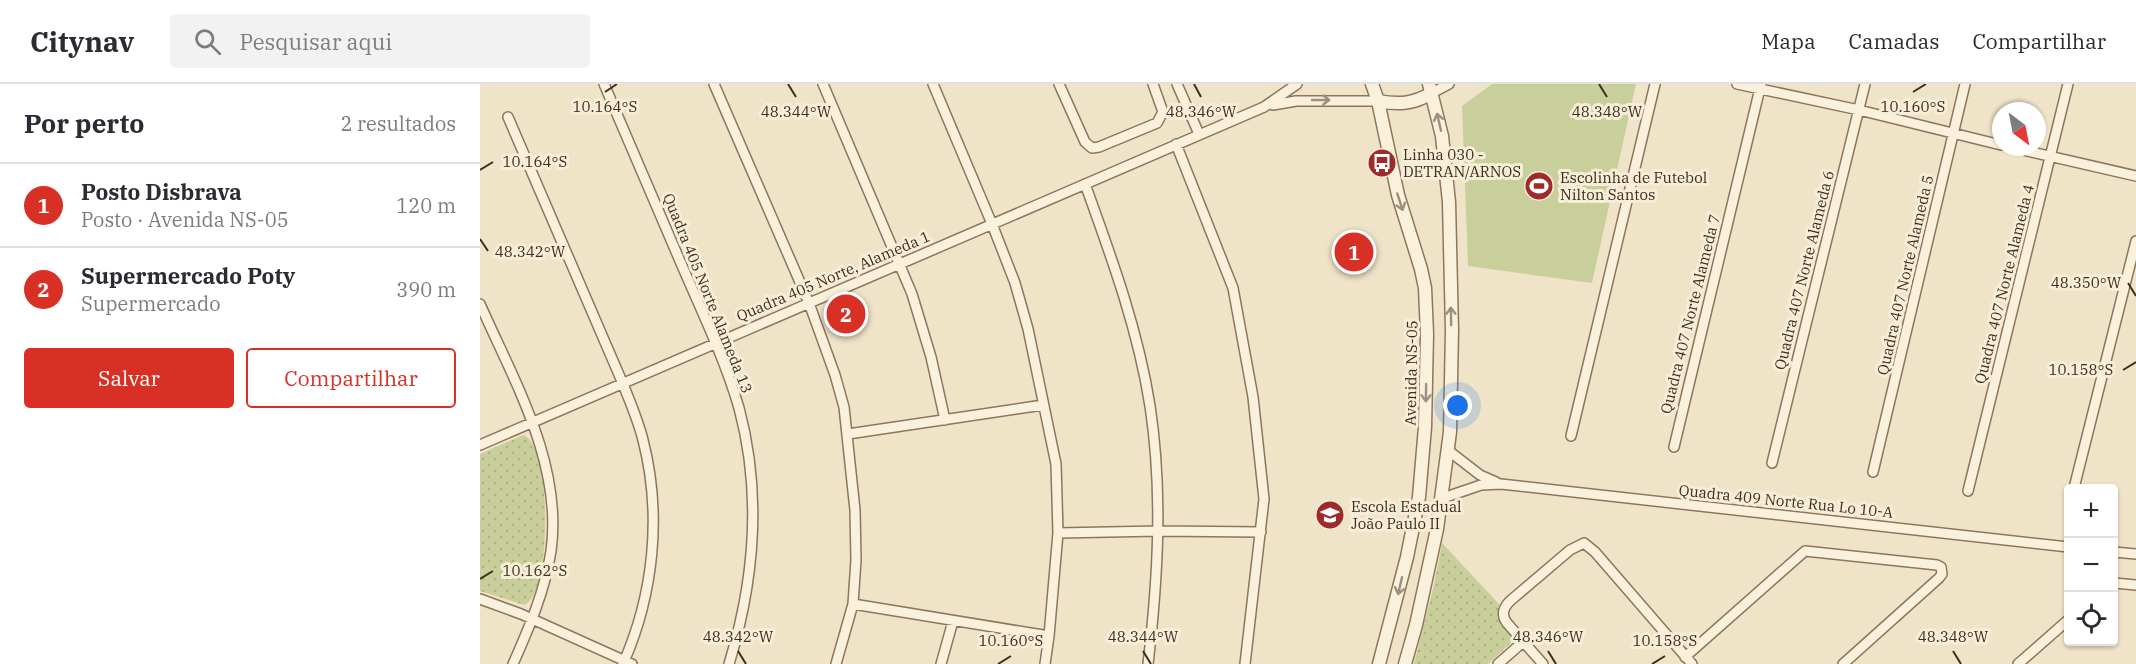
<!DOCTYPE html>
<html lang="pt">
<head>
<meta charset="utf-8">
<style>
	:root { --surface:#fff; --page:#f2f2f3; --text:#2b2b33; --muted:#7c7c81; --line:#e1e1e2; --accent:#d93025 }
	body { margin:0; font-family:"IBM Plex Serif",serif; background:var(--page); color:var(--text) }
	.controls { position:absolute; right:18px; bottom:18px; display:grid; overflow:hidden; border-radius:6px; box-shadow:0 2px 4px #0004 }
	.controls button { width:54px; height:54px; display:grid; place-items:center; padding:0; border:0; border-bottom:2px solid var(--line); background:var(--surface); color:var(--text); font:30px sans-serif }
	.compass { position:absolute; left:1512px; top:18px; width:54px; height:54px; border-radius:50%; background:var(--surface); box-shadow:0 2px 4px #0004; rotate:148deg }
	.you { position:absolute; left:978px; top:322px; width:21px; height:21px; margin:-15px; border:4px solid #fff; border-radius:50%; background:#1a73e8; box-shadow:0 0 0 9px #1a73e833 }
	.badge { display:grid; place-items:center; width:39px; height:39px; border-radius:50%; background:var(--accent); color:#fff; font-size:20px; font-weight:700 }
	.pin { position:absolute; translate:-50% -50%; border:3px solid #fff; box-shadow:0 2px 6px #0006 }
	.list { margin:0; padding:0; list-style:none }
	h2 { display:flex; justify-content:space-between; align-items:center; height:78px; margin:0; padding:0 24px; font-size:26px }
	h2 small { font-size:20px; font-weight:400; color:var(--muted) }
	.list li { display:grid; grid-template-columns:39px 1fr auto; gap:18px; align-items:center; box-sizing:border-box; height:84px; padding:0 24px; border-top:2px solid var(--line) }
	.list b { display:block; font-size:22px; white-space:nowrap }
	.list p { margin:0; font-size:20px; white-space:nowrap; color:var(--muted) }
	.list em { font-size:20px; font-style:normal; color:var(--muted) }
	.actions { display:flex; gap:12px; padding:18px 24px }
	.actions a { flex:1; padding:14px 0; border:2px solid var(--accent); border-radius:6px; text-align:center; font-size:21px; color:var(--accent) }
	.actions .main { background:var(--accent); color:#fff }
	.icon { flex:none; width:33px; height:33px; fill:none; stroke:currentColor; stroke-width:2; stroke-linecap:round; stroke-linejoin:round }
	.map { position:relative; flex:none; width:1656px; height:580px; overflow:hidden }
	header { display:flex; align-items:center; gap:36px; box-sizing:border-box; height:84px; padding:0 30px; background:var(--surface); border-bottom:2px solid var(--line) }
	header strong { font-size:28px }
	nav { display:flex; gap:33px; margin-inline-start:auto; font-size:21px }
	.search { width:420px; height:54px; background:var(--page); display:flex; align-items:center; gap:15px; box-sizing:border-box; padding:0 21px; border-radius:6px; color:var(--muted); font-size:22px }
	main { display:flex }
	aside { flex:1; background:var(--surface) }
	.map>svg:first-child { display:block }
	.green { fill:#c9cf9b }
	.park { fill:url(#park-dots) }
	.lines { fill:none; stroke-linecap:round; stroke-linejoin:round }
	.minor-casing { stroke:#8d765c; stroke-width:12 }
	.tertiary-casing { stroke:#8d765c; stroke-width:15 }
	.minor { stroke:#faf1dc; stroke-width:9 }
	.tertiary { stroke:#faf1dc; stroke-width:12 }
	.oneway { stroke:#9c907e }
	.ticks { fill:none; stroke:#3d2e20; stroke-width:2 }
	.labels { text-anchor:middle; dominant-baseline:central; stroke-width:6; stroke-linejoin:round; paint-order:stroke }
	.poi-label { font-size:15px; fill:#3d2e20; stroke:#f7eed8; text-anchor:start }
	.street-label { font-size:15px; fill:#3d2e20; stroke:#f7eed8 }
	.ticks-label { font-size:15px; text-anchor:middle; fill:#3d2e20; stroke:#f7eed8; stroke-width:6; stroke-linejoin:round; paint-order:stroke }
</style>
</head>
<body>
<header>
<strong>Citynav</strong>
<div class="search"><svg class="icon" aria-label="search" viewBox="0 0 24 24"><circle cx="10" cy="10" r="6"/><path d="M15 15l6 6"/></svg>Pesquisar aqui</div>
<nav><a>Mapa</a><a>Camadas</a><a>Compartilhar</a></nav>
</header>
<main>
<aside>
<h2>Por perto<small>2 resultados</small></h2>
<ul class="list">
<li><span class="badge">1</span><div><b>Posto Disbrava</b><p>Posto · Avenida NS-05</p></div><em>120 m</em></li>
<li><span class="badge">2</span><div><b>Supermercado Poty</b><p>Supermercado</p></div><em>390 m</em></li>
</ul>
<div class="actions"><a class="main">Salvar</a><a>Compartilhar</a></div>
</aside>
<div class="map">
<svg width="1656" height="580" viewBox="0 0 1656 580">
	<defs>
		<pattern id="park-dots" width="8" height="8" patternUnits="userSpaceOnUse" patternTransform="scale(1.5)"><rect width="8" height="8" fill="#c9cf9b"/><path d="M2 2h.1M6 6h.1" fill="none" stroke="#aeb285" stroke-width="1.8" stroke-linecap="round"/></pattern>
	</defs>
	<rect width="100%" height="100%" fill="#f0e4c8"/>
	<!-- green -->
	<path class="green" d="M1012 0H1156L1112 199 988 182 982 22Z"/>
	<!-- park -->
	<path class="park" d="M43 351C73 359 72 512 44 521L0 507V370Z
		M962 459 1019 520 1017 533 1032 552 1031 559 1008 580H934L954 501Z"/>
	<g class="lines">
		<!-- minor casing -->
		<g class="minor-casing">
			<path id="minor" d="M124 0C150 61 177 123 203 184 223 230 245 276 259 324 282 410 275 495 249 580
				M234 0 329 219 355 291 364 323 375 426 376 476 373 520 356 580
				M343 0 432 210 451 273 465 336
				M453 0 512 140 535 199 548 245 576 380 578 449 569 552 565 580
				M579 0 605 58 612 64 619 63 677 39 683 28 673 0
				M697 0 719 50
				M1257 0 1379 26 1521 61
				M952 9 969 0
				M793 21 816 17H898
				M28 33 143 300C150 318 158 336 163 356 182 430 174 510 143 580
				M696 60 753 204 773 313 784 415 765 580
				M1530 63 1656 92
				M605 100C631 172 658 245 670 322 683 408 678 494 668 580
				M0 220C34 297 83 380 71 467 65 507 49 544 33 580
				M368 350 563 321
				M1091 352 1175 0
				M0 361 784 23 817 0
				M1194 363 1281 0
				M969 367 1000 391 1016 398
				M1292 379 1385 0
				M1393 388 1485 0
				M1594 404 1656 157
				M1488 407 1588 0
				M963 414 1001 401 1021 400 1588 463
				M578 449 679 447 781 448
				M1634 468 1656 470
				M1634 499 1656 501
				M0 515 41 530 152 580
				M373 520 569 552
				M1205 573 1325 467 1457 481 1461 483 1462 490 1459 494 1363 580
				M461 580 473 537
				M1018 580 1043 558
				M1063 580 1027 539C1021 531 1023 524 1030 517L1090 466 1104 459 1115 468 1212 580
				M1538 580 1588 536"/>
		</g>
		<!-- tertiary casing -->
		<g class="tertiary-casing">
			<path id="tertiary" d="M892 0 898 17 918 111 941 185 945 204 947 250 945 343 939 413 927 473 899 580
				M898 17C919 21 933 20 952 9
				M925 580 936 541 957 445 970 348 972 246 969 118 962 52 949 0"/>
		</g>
		<!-- minor -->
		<use href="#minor" class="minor"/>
		<!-- tertiary -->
		<use href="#tertiary" class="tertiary"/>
	</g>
	<!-- one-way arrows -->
	<defs><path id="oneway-shaft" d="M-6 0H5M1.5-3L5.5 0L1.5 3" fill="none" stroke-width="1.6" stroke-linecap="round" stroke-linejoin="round" transform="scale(1.5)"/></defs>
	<g class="oneway">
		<use href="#oneway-shaft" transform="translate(841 16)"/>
		<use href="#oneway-shaft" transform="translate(959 38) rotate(-103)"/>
		<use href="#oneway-shaft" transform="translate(920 118) rotate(72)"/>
		<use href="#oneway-shaft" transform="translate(971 232) rotate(-91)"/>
		<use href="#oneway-shaft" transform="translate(946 309) rotate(91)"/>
		<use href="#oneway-shaft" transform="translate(920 502) rotate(103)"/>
	</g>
	<!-- ticks -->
	<path class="ticks" d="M308 0 316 13M714 0 721 13M1119 0 1127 13M125 8 137 0M1433 8 1446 0M0 86 13 78M0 155 8 167M1648 199 1656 212M1643 286 1656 278M0 495 13 487M258 567 266 580M663 567 671 580M1068 567 1076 580M1473 567 1481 580M518 580 531 572M1172 580 1185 572"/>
	<!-- icons -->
	<defs>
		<g id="bus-disc" transform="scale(1.5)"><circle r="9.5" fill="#9e2a2b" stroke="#f7eed8"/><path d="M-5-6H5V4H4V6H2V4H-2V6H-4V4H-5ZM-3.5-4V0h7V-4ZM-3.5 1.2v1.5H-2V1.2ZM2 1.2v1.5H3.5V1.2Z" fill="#fff"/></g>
		<g id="stadium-disc" transform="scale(1.5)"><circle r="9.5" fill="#9e2a2b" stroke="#f7eed8"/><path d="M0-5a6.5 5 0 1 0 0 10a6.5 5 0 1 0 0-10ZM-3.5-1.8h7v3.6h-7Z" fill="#fff"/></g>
		<g id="school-disc" transform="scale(1.5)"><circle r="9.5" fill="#9e2a2b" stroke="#f7eed8"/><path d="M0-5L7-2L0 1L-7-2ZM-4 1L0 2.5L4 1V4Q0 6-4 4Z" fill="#fff"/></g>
	</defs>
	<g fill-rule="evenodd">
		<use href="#bus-disc" x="902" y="79"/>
		<use href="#stadium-disc" x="1059" y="102"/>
		<use href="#school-disc" x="850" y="431"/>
	</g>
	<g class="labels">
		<!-- poi labels -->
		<g class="poi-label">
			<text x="923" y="70">Linha 030 -<tspan x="923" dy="17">DETRAN/ARNOS</tspan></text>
			<text x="1080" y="93">Escolinha de Futebol<tspan x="1080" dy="17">Nilton Santos</tspan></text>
			<text x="871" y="422">Escola Estadual<tspan x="871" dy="17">João Paulo II</tspan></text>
		</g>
		<!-- street labels -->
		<g class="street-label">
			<text transform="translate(1324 186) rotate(-76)">Quadra 407 Norte Alameda 6</text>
			<text transform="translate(1425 191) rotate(-77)">Quadra 407 Norte Alameda 5</text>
			<text transform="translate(353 192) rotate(-23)">Quadra 405 Norte, Alameda 1</text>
			<text transform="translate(1524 200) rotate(-76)">Quadra 407 Norte Alameda 4</text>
			<text transform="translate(228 209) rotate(68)">Quadra 405 Norte Alameda 13</text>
			<text transform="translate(1210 230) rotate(-76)">Quadra 407 Norte Alameda 7</text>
			<text transform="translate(931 289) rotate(-89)">Avenida NS-05</text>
			<text transform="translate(1306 417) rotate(6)">Quadra 409 Norte Rua Lo 10-A</text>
		</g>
	</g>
	<g class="ticks-label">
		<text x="125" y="28">10.164°S</text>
		<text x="1433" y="28">10.160°S</text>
		<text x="1127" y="33">48.348°W</text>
		<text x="316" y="33">48.344°W</text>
		<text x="721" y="33">48.346°W</text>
		<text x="55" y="83">10.164°S</text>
		<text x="50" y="173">48.342°W</text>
		<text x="1606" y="204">48.350°W</text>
		<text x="1601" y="291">10.158°S</text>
		<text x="55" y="492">10.162°S</text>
		<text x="258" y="558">48.342°W</text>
		<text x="663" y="558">48.344°W</text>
		<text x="1068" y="558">48.346°W</text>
		<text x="1473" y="558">48.348°W</text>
		<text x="531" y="562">10.160°S</text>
		<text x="1185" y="562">10.158°S</text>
	</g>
</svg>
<div class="controls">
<button>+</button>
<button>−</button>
<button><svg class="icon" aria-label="locate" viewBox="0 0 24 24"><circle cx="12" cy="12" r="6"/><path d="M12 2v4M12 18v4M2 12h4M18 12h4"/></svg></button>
</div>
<svg class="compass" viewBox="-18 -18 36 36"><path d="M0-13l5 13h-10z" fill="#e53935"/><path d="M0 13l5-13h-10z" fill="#7c7c81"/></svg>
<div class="you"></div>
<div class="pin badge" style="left:874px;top:168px">1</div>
<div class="pin badge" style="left:366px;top:230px">2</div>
</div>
</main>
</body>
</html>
